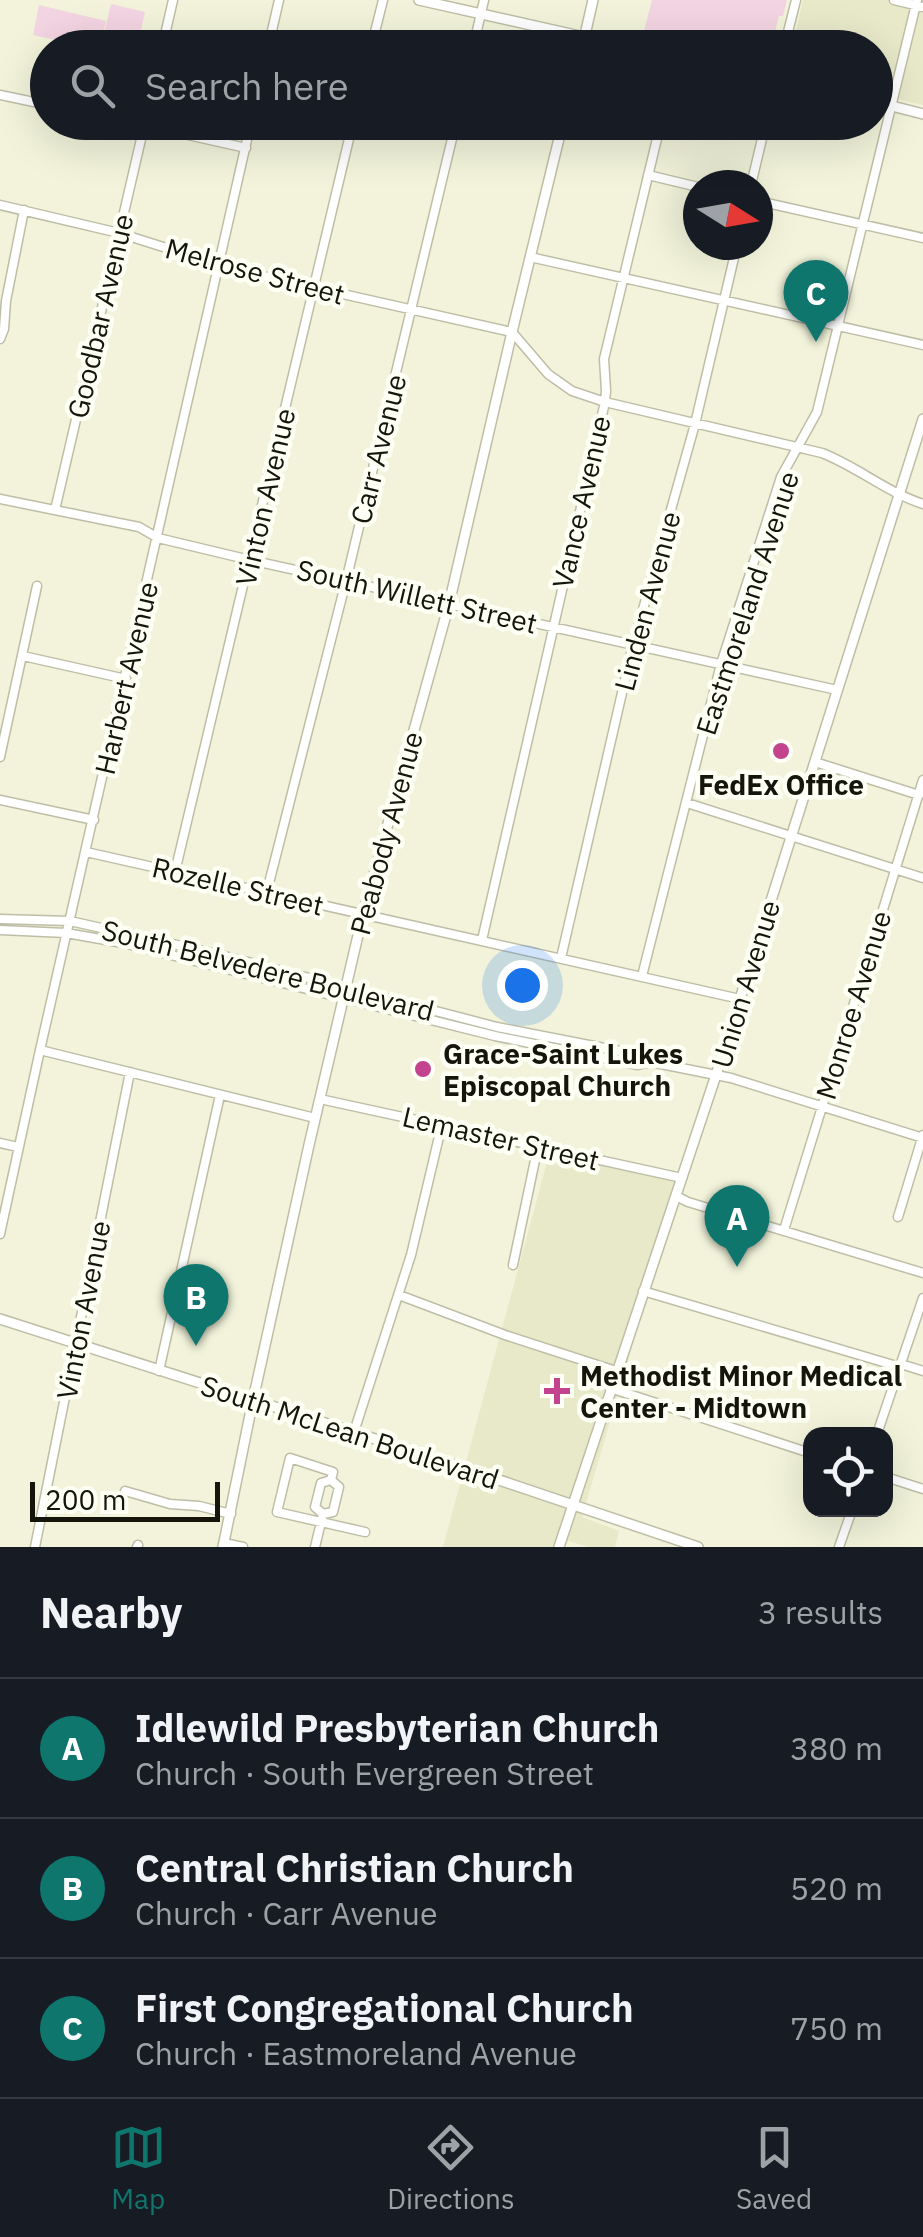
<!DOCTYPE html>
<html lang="en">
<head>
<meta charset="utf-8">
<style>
	:root { --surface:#171b24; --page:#242831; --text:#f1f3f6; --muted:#9ea1a6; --line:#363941; --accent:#0f766e }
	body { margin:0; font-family:"IBM Plex Sans",sans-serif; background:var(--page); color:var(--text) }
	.controls { position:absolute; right:30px; bottom:30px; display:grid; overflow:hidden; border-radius:20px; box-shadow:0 10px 40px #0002 }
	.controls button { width:90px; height:90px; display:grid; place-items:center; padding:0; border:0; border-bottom:2px solid var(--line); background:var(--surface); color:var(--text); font:50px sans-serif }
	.compass { position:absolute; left:683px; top:170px; width:90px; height:90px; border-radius:50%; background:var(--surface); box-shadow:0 10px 40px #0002; rotate:101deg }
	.scale { position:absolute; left:30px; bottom:25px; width:190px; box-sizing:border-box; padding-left:10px; border:5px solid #15150c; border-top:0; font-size:28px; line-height:35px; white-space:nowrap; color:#15150c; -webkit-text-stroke:8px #fefff5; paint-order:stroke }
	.you { position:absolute; left:522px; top:985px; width:35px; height:35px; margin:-25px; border:8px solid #fff; border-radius:50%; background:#1a73e8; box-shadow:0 0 0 15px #1a73e833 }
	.badge { display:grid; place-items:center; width:65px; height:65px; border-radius:50%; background:var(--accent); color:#fff; font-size:32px; font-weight:700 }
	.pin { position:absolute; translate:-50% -82px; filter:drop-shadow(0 2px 5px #0008) }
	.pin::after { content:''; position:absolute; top:52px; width:35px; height:30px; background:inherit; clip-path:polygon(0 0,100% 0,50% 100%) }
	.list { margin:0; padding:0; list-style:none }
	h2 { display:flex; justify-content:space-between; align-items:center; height:130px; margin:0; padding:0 40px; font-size:42px }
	h2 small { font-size:32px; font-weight:400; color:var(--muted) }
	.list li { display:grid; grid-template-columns:65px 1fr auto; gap:30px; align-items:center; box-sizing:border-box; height:140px; padding:0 40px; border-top:2px solid var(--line) }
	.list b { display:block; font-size:38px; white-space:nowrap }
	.list p { margin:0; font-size:32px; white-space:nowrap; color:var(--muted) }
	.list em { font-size:32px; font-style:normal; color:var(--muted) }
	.icon { flex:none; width:55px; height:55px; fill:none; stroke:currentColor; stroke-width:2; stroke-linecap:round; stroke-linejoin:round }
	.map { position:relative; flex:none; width:923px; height:1547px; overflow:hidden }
	.search { position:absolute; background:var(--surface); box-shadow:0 10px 40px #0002; left:30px; right:30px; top:30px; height:110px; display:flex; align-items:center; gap:25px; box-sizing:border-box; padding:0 35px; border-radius:55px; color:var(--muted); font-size:38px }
	.sheet { height:550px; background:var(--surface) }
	nav { display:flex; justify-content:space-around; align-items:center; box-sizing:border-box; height:140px; border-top:2px solid var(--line); background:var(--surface); font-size:28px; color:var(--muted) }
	nav a { display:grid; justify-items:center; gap:5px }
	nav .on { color:var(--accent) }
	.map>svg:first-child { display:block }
	.built { fill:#e8e9c9 }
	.green { fill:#f3d4e2 }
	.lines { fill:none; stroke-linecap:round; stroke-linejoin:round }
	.minor-casing { stroke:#bebea7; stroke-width:11 }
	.major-casing { stroke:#bebea7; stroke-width:12 }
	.minor { stroke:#fff; stroke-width:8 }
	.major { stroke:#fff; stroke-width:9 }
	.poi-dot { fill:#c3438e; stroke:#fefff5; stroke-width:4 }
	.labels { text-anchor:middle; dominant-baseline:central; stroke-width:9; stroke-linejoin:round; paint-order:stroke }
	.street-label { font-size:28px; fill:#15150c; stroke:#fefff5 }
	.poi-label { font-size:28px; font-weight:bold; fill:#15150c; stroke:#fefff5; text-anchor:start }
</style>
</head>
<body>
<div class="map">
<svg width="923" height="1547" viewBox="0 0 923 1547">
	<rect width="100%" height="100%" fill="#f2f3da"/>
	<!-- built -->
	<path class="built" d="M803 0H923V105L876 94V48H792Z
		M550 1151 681 1180 582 1517 619 1531 615 1547H588L566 1540 562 1547H443Z"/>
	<!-- green -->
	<path class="green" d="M652 0H787L783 16H779L771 47H695L643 35Z
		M111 4 145 12 137 47H101Z
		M39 5 106 21 100 47H88L33 35Z"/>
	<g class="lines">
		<!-- minor casing -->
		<g class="minor-casing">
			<path id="minor" d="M894 0 923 7
				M162 48 173 0
				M268 48 279 0
				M371 48 383 0
				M473 48 484 0
				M784 48 796 0
				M0 95 48 105
				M130 122 246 148
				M648 175 698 187
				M751 185 766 122
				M758 201 923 238
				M0 205 119 233 220 265 267 277 512 332 548 374 572 391 605 402 822 453C858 467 886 492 923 504
				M530 257 923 345
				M0 339 4 329 6 301 24 210
				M0 499 139 527 158 538 250 560 837 690
				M55 510 145 122
				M23 656 126 679
				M0 757 37 586
				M815 762 919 795
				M0 800 94 820
				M687 803 923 878
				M86 852 740 999
				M175 872 353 122
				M267 891 346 581 456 122
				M0 919 70 921 213 953 497 1027 640 1055 651 1062
				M0 930 66 933 123 943 495 1036 638 1065 651 1062 731 1078 923 1138
				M482 940 605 402 606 391 604 359 661 122
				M561 958 633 645 695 424 737 245
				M642 976 721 664 781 477 817 412 917 0
				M40 1050 315 1118
				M320 1099 682 1178
				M0 1143 18 1147
				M676 1196 688 1202 923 1273
				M898 1217 923 1135
				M784 1230 923 780
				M0 1234 40 1050 251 122
				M513 1265 538 1146
				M643 1291 900 1367
				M399 1295 505 1335 616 1371
				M901 1364 923 1371
				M159 1371 220 1095
				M610 1388 810 1453
				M354 1432 411 1255 442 1124
				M877 1434 923 1298
				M886 1477 923 1489
				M125 1491 170 1504 199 1506 231 1514
				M323 1514 315 1507 321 1483 331 1480 333 1472 290 1458 277 1512 365 1532
				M224 1543 243 1547
				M35 1547 130 1072
				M137 1547 138 1545
				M315 1547 323 1514 333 1512 339 1487 331 1480
				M839 1547 852 1510"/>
		</g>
		<!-- major casing -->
		<g class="major-casing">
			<path id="major" d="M419 0 633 48
				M582 48 593 0
				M876 102 923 114
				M0 1319 425 1455 698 1547
				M223 1547 253 1400 309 1145 363 914 449 604 512 332 563 122
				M559 1547 716 1075 923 419"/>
		</g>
		<!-- minor -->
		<use href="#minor" class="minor"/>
		<!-- major -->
		<use href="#major" class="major"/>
	</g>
	<!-- markers -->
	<g class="poi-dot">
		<circle cx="781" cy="751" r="10"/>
		<circle cx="423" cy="1069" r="10"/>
		<path d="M552 1376h10v10h10v10h-10v10h-10v-10h-10v-10h10z"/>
	</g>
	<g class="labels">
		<!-- street labels -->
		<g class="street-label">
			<text transform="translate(255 271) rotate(15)">Melrose Street</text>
			<text transform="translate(100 316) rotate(-77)">Goodbar Avenue</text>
			<text transform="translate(378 449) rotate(-76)">Carr Avenue</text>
			<text transform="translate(265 497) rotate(-77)">Vinton Avenue</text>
			<text transform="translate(581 502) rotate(-77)">Vance Avenue</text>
			<text transform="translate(417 596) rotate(13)">South Willett Street</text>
			<text transform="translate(647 601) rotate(-75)">Linden Avenue</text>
			<text transform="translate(747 603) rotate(-72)">Eastmoreland Avenue</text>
			<text transform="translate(126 678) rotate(-77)">Harbert Avenue</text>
			<text transform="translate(386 833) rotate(-75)">Peabody Avenue</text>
			<text transform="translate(238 886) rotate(13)">Rozelle Street</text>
			<text transform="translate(268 970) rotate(14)">South Belvedere Boulevard</text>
			<text transform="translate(745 984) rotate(-73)">Union Avenue</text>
			<text transform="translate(853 1005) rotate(-73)">Monroe Avenue</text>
			<text transform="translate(501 1138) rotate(13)">Lemaster Street</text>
			<text transform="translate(83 1310) rotate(-79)">Vinton Avenue</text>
			<text transform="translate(350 1432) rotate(18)">South McLean Boulevard</text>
		</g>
		<!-- poi labels -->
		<g class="poi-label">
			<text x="781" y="784" text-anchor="middle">FedEx Office</text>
			<text x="443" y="1053">Grace-Saint Lukes<tspan x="443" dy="32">Episcopal Church</tspan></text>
			<text x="580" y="1375">Methodist Minor Medical<tspan x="580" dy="32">Center - Midtown</tspan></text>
		</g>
	</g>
</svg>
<div class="controls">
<button><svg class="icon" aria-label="locate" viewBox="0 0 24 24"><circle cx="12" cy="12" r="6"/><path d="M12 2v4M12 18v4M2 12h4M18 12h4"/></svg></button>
</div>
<svg class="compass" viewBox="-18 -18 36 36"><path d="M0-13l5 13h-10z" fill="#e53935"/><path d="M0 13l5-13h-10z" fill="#9ea1a6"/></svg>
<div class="scale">200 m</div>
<div class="you"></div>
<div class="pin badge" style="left:737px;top:1267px">A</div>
<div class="pin badge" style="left:196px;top:1346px">B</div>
<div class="pin badge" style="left:816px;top:342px">C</div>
<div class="search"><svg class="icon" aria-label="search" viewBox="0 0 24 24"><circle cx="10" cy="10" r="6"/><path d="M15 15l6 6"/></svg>Search here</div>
</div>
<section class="sheet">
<h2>Nearby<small>3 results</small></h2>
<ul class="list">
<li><span class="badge">A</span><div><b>Idlewild Presbyterian Church</b><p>Church · South Evergreen Street</p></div><em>380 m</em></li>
<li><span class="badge">B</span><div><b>Central Christian Church</b><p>Church · Carr Avenue</p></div><em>520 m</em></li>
<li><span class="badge">C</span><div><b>First Congregational Church</b><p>Church · Eastmoreland Avenue</p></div><em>750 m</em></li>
</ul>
</section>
<nav>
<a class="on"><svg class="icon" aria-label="map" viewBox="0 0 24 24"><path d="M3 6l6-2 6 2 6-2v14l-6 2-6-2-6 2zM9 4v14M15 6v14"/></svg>Map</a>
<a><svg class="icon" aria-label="directions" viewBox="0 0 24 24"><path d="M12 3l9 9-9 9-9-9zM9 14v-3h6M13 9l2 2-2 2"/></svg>Directions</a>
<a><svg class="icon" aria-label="saved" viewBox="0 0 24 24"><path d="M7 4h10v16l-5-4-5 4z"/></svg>Saved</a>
</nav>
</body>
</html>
